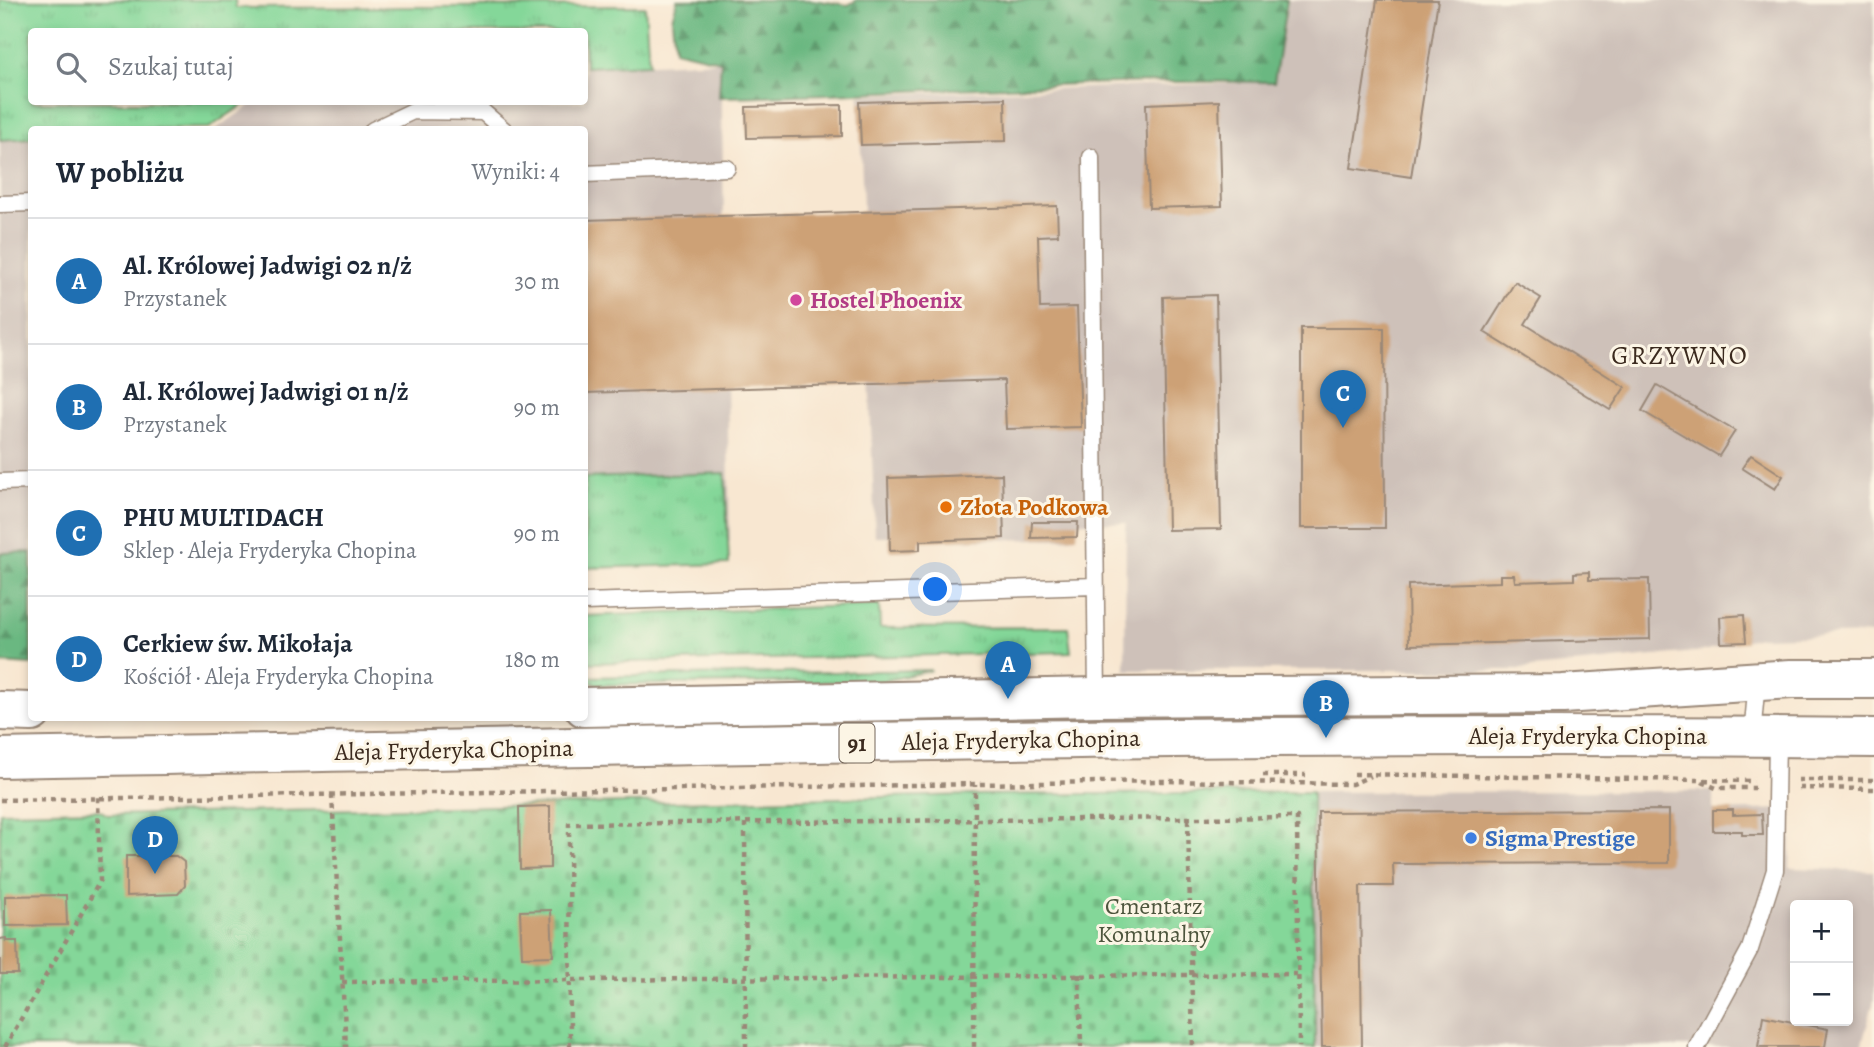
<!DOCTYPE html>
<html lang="pl">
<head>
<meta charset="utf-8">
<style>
	:root { --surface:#fff; --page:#f2f2f3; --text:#1f2937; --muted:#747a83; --line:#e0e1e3; --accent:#1f6fb2 }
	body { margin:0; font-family:Alegreya,serif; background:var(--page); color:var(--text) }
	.controls { position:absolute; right:21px; bottom:21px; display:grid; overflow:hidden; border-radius:7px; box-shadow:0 4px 10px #0003 }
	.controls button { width:63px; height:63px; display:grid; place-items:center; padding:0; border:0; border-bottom:2px solid var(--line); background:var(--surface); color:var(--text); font:35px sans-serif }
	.you { position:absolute; left:936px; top:590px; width:24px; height:24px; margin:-18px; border:5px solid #fff; border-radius:50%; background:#1a73e8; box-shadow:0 0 0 10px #1a73e833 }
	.badge { display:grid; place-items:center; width:46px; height:46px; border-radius:50%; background:var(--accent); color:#fff; font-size:23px; font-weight:700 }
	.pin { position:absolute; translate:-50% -58px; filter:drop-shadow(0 2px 4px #0008) }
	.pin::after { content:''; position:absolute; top:37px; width:24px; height:21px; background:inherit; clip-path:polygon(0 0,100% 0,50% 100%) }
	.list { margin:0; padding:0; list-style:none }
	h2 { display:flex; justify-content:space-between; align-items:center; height:91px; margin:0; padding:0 28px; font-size:30px }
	h2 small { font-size:23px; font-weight:400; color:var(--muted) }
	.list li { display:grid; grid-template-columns:46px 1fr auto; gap:21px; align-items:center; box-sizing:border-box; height:126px; padding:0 28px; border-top:2px solid var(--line) }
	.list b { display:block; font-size:26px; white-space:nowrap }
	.list p { margin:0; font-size:23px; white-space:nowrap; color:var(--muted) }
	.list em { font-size:23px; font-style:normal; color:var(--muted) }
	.icon { flex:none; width:38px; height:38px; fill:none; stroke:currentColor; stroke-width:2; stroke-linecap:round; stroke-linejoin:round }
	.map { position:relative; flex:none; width:1874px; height:1047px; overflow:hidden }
	.search { position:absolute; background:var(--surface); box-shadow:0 4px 10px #0003; left:28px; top:28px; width:560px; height:77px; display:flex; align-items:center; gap:18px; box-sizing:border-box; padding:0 24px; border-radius:7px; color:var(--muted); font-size:26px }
	.panel { position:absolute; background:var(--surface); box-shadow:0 4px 10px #0003; left:28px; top:126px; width:560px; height:595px; border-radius:7px }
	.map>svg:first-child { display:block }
	.industrial { fill:#cec1b9; fill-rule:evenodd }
	.grass { fill:url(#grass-tufts); stroke:#60805c; stroke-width:2 }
	.forest { fill:url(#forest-firs); stroke:#537150; stroke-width:2 }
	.cemetery { fill:url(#cemetery-stones); stroke:#60805c; stroke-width:2 }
	.building { fill:#cda176 }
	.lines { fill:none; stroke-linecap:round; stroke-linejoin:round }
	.lane-casing { stroke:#9a8878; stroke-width:19 }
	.primary-casing { stroke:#9a8878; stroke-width:42 }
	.path { stroke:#9a8878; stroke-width:4.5; stroke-dasharray:5 5; stroke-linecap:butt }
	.lane { stroke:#fff; stroke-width:16 }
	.primary { stroke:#fff; stroke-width:38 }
	.hotel-dot { fill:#d1479c; stroke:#fcf5e5; stroke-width:2.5 }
	.food-dot { fill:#e8710a; stroke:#fcf5e5; stroke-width:2.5 }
	.shop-dot { fill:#3f7fe0; stroke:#fcf5e5; stroke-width:2.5 }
	.labels { text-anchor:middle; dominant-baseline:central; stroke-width:6; stroke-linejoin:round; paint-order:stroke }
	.shield { fill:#fcf5e5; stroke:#75675a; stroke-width:2 }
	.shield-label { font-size:23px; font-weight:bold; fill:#3b2a1e }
	.hotel-label { font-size:24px; font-weight:bold; fill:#b23c85; stroke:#fcf5e5; text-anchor:start }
	.food-label { font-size:24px; font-weight:bold; fill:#c56008; stroke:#fcf5e5; text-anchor:start }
	.street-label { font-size:24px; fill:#3b2a1e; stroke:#fcf5e5 }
	.shop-label { font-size:24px; font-weight:bold; fill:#366cbe; stroke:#fcf5e5; text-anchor:start }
	.park-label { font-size:24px; fill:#4d553d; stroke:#fcf5e5 }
	.neighbourhood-label { font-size:26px; letter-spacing:2px; fill:#3b2a1e; stroke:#fcf5e5 }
</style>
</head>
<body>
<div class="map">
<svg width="1874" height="1047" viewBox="0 0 1874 1047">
	<defs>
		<pattern id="grass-tufts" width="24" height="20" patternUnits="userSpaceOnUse" patternTransform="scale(1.75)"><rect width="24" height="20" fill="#84d799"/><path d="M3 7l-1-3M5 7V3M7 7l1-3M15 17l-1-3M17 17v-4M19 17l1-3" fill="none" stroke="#73b983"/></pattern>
		<pattern id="forest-firs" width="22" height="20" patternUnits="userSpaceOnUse" patternTransform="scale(1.75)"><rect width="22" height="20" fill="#6bb881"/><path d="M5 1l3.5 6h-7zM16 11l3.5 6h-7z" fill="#599669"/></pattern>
		<pattern id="cemetery-stones" width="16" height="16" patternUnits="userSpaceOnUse" patternTransform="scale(1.75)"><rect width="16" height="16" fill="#84d799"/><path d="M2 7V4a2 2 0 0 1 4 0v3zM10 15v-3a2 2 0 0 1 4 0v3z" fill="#73b983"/></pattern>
	</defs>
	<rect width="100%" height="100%" fill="#fcf5e5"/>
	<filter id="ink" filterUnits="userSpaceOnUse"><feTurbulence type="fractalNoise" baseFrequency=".0143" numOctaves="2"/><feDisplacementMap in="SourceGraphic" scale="14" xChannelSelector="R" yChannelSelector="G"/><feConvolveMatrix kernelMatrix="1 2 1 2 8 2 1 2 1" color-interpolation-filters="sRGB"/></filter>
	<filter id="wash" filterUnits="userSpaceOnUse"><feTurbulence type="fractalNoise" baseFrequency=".00686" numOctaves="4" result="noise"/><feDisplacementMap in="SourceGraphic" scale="28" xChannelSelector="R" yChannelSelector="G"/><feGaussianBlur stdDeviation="1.57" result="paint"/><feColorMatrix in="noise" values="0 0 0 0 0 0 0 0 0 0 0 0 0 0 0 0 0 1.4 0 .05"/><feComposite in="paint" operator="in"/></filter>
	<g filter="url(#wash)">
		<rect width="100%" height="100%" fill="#f8e7d1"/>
		<!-- industrial -->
		<path class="industrial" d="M1288 0H1874V634L1759 637 1704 651 1512 670H1125L1126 523 1078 522 1077 537 1063 539 921 540 920 550 890 551 889 537H875L859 95 1274 82Z
			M721 61 730 542 585 544 584 130H214L256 102H584L585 67Z
			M31 139V552L0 553V140Z
			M1713 791V811L1792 809 1790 868 1874 871V1000L1861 1047H1315L1312 792ZM1795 905H1848V1021H1795Z"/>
		<!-- grass -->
		<path class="grass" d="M0 0H235L236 8 645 6 649 64 585 67 584 32H32V102H247L209 128 32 130 31 138 0 140Z
			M725 473 729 564 585 568V478Z
			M879 605 880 628 1068 627 1071 652 585 663V616Z
			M931 670 884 681 600 685 584 680 585 677Z"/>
		<!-- forest -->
		<path class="forest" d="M677 0H812L848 5 857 0H1287L1274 82C1089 79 904 94 719 97L721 61 675 50 672 19Z
			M31 552V665L0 663V553Z"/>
		<!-- cemetery -->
		<path class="cemetery" d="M1312 792 1315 1047H0V812L99 810 108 815 975 795Z"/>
		<g id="blocks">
			<!-- building -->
			<path class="building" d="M1377 0H1438L1411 177 1351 168Z
				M1005 98 1006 141 861 145 859 102Z
				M1219 101 1222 206 1149 208 1146 104Z
				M842 105V136L747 138 746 107Z
				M1057 206 1058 235 1038 236 1040 308 1077 307 1081 427 1006 429 1004 380 584 393V220Z
				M1515 282 1541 298 1525 324 1625 387 1610 410 1484 332Z
				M1216 295 1221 529 1168 530 1163 297Z
				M1301 328H1384L1385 528H1301Z
				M1657 385 1735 431 1719 456 1642 411Z
				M1751 455 1783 476 1775 489 1742 468Z
				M1002 474 1004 538 920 541V550L890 551 888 478Z
				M1032 522H1078L1077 537 1031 538Z
				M1589 572V580L1649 579 1650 639 1409 645 1408 585 1500 582V575H1514L1515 582 1574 580V573Z
				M1744 615 1746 642 1721 643 1720 617Z
				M550 806V868L520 869 519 807Z
				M1669 810V863L1393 864 1394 886H1360L1362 1047H1322L1318 812Z
				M1713 810H1733V815L1762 814 1763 835H1742V831H1713Z
				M126 856H176L184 862 185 886 178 894 126 896Z
				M66 895 67 925 5 926V896Z
				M551 910 553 956 522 957 520 911Z
				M6 938V941H17L18 974H0V939Z
				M1763 1016 1828 1029 1825 1047H1758Z"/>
		</g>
	</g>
	<g filter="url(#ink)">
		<use href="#blocks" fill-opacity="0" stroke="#9a8878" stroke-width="2"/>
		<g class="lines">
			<!-- lane casing -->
			<g class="lane-casing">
				<path id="lane" d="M373 130 413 111 483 112 504 130
					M1091 157 1097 697
					M584 174 727 168
					M0 204 32 203
					M0 482 32 481
					M584 602 1095 586
					M1752 736 1757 681
					M1697 1047 1750 949 1775 870 1777 737"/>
			</g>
			<!-- primary casing -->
			<g class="primary-casing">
				<path id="primary" d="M584 707 1097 697 1563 694 1791 679H1874
					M0 711 32 712
					M0 758C625 747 1249 730 1874 738"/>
			</g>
			<!-- path -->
			<path class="path" d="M1354 774 1754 781
				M1263 775H1306
				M1798 780H1874
				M1702 782 1716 788H1755
				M1799 788 1874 789
				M332 795 346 1047
				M0 800 1162 781 1352 784 1371 776
				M1188 820 1193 1047
				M745 823 746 1047
				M1079 974 1081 1047
				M342 982 1298 974
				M5 1047 100 881 98 797
				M570 1047 569 824 1297 817 1299 1047
				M974 1047 975 785"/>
			<!-- lane -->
			<use href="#lane" class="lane"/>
			<!-- primary -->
			<use href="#primary" class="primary"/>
		</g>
	</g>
	<!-- markers -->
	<circle class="hotel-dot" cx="796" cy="300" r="7"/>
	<circle class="food-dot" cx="946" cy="507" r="7"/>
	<circle class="shop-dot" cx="1471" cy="838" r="7"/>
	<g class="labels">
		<!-- shield labels -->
		<rect class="shield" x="839.5" y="723.5" width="35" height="39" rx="5"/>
		<g class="shield-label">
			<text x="857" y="743">91</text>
		</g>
		<!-- hotel labels -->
		<g class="hotel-label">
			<text x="810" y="300">Hostel Phoenix</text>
		</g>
		<!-- food labels -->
		<g class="food-label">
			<text x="960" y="507">Złota Podkowa</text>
		</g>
		<!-- street labels -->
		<g class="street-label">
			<text x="1588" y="736">Aleja Fryderyka Chopina</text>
			<text transform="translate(1021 740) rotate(-1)">Aleja Fryderyka Chopina</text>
			<text transform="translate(454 750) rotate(-1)">Aleja Fryderyka Chopina</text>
		</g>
		<!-- shop labels -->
		<g class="shop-label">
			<text x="1485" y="838">Sigma Prestige</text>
		</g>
		<!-- park labels -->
		<g class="park-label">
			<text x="1154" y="906">Cmentarz<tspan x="1154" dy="28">Komunalny</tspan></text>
		</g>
		<!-- neighbourhood labels -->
		<g class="neighbourhood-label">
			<text x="1680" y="355">GRZYWNO</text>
		</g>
	</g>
</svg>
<div class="controls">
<button>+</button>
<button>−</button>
</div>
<div class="you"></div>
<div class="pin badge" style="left:1008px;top:699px">A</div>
<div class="pin badge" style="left:1326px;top:738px">B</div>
<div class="pin badge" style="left:1343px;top:428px">C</div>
<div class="pin badge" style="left:155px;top:874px">D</div>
<div class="search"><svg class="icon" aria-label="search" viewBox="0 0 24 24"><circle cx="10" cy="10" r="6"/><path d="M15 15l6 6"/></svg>Szukaj tutaj</div>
<section class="panel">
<h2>W pobliżu<small>Wyniki: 4</small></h2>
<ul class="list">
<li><span class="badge">A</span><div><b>Al. Królowej Jadwigi 02 n/ż</b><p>Przystanek</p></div><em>30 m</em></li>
<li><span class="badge">B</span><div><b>Al. Królowej Jadwigi 01 n/ż</b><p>Przystanek</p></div><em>90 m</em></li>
<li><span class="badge">C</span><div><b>PHU MULTIDACH</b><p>Sklep · Aleja Fryderyka Chopina</p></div><em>90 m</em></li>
<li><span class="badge">D</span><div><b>Cerkiew św. Mikołaja</b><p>Kościół · Aleja Fryderyka Chopina</p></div><em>180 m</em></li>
</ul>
</section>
</div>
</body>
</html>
